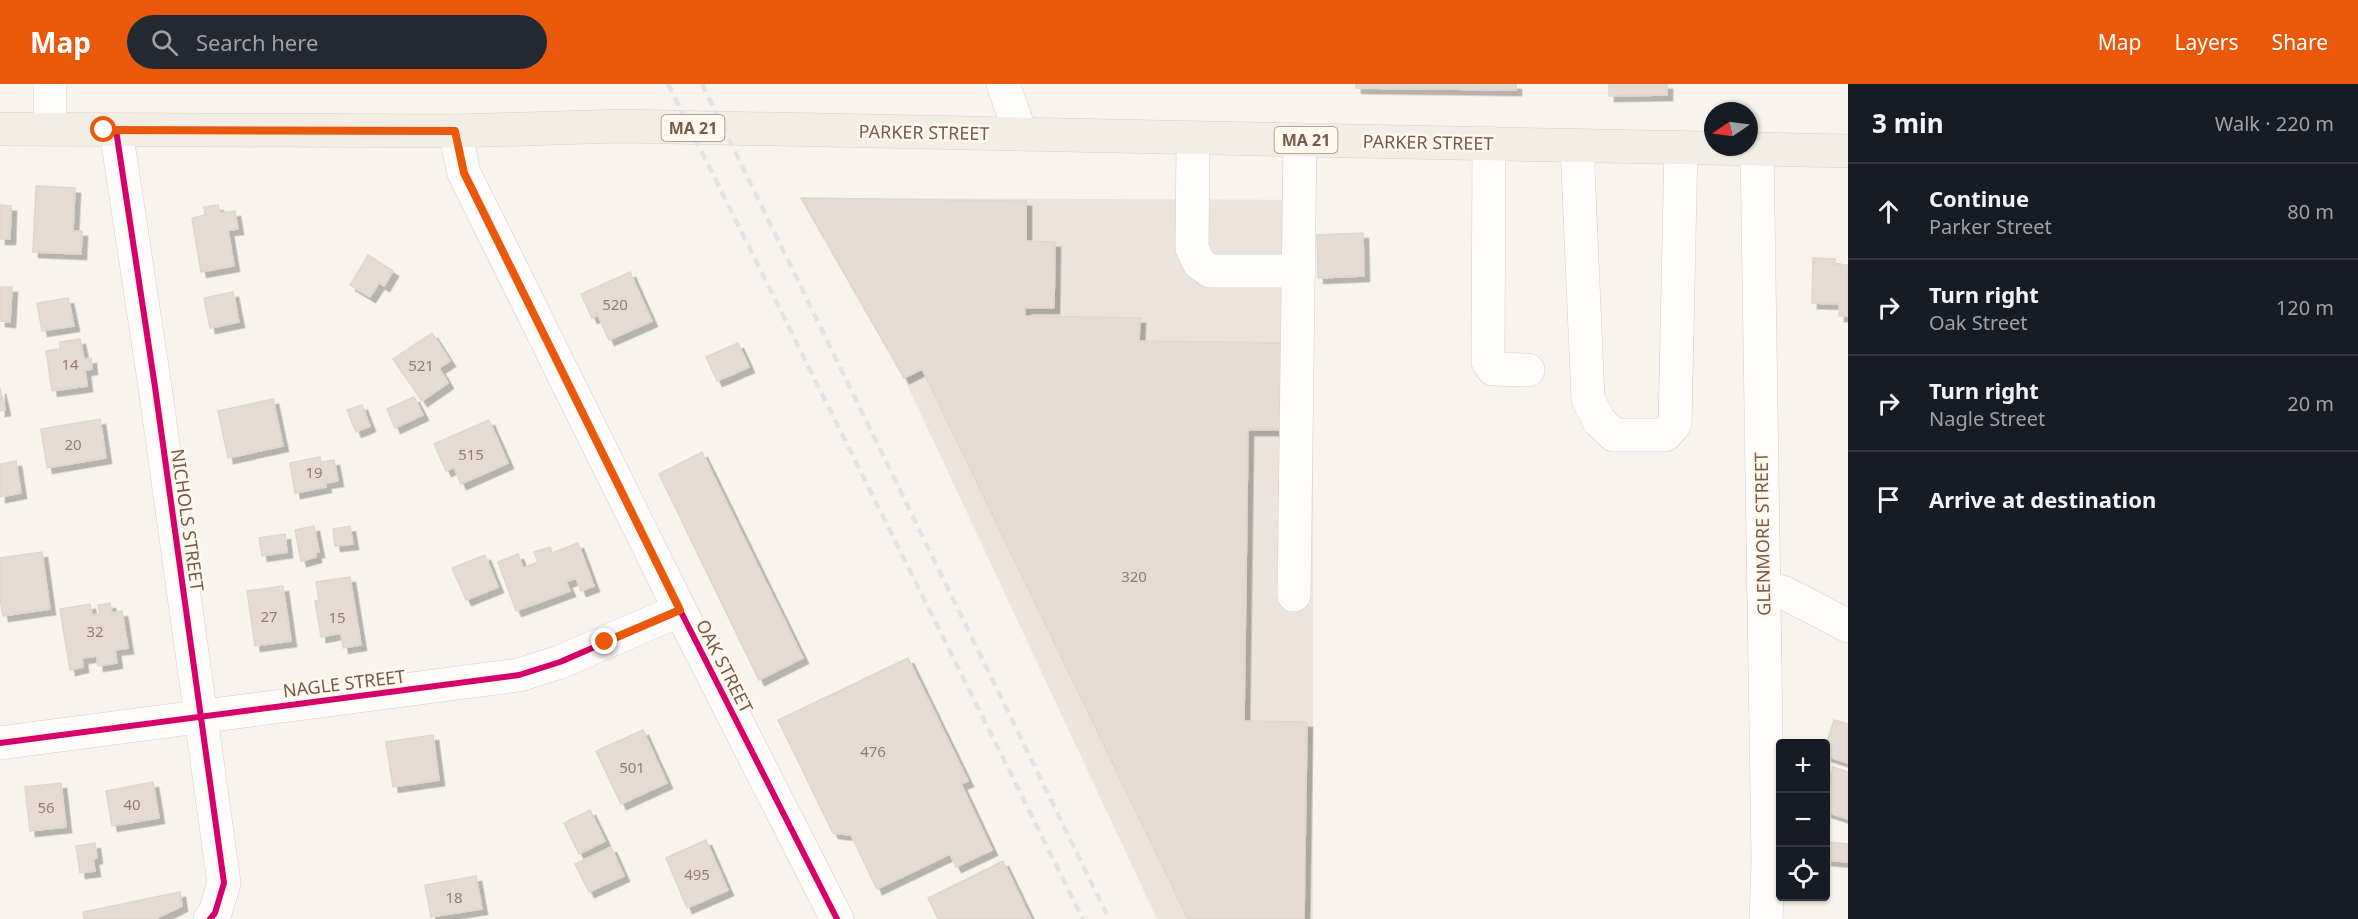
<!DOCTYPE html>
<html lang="en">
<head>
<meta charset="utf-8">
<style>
	:root { --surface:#171b24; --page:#242831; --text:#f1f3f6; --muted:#9ea1a6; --line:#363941; --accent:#ea580c }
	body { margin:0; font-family:"Noto Sans",sans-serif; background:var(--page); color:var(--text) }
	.controls { position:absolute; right:18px; bottom:18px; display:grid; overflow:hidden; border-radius:6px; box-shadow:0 2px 4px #0004 }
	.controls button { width:54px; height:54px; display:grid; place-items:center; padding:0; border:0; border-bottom:2px solid var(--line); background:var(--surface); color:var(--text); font:30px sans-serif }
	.compass { position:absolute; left:1704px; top:18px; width:54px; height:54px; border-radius:50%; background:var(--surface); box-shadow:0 2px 4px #0004; rotate:257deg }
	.stop { position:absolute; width:18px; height:18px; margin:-14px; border:4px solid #ea580c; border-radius:50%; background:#fff }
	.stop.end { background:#ea580c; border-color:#fff; box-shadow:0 2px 6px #0008 }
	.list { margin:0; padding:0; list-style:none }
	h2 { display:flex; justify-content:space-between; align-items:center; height:78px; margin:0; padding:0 24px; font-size:26px }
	h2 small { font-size:20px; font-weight:400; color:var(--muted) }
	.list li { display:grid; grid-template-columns:39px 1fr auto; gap:18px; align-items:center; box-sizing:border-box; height:96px; padding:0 24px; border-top:2px solid var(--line) }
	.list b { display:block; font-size:22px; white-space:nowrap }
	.list p { margin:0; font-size:20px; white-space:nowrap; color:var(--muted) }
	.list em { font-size:20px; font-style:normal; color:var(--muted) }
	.icon { flex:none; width:33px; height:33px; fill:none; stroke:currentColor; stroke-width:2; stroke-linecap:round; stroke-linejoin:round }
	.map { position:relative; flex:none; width:1848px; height:835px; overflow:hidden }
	header { display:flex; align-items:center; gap:36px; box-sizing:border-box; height:84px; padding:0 30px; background:var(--accent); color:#fff }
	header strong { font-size:28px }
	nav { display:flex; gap:33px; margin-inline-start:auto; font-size:21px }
	.search { width:420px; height:54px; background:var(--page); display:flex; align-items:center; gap:15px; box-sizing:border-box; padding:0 21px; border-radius:33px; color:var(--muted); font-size:22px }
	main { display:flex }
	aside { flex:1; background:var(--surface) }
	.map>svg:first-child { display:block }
	.industrial { fill:#ebe3dc }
	.building { fill:#e5dbd3; stroke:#e1d6cd; stroke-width:1.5; filter:url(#shadow) }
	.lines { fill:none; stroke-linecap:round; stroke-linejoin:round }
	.minor-casing { stroke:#d7cec8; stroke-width:34 }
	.major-casing { stroke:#dad0c9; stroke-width:34 }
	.minor { stroke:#fefdfc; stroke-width:33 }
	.major { stroke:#f3eee5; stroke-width:33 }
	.rail { stroke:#e5e2e5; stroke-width:4.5; stroke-dasharray:9 6; stroke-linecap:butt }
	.cycleway-casing { stroke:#fff8ed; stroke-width:10 }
	.cycleway { stroke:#d6006c; stroke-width:6 }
	.route { stroke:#ea580c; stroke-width:8 }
	.labels { text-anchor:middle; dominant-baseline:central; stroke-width:5; stroke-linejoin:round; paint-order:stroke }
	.number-label { font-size:15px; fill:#967c6d }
	.shield { fill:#fff8ed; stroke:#a1897a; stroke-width:1.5 }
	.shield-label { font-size:16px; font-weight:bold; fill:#795948 }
	.street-label { font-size:18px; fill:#795948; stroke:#fff8ed }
</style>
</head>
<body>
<header>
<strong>Map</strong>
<div class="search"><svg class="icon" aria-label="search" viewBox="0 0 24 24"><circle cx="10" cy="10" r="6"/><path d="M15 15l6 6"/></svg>Search here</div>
<nav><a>Map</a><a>Layers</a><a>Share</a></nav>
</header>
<main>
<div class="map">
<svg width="1848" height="835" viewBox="0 0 1848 835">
	<defs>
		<filter id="shadow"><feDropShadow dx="5.5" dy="5.5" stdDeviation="0" flood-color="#0004"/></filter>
	</defs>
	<rect width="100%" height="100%" fill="#f8f3ec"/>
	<!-- industrial -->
	<path class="industrial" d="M801 114 1313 116V835H1157L904 294Z"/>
	<!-- building -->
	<path class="building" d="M1356 0H1516V6L1356 4Z
		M1609 0H1667V11L1609 12Z
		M36 102 75 104 73 147H82L81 170 33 168Z
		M801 114 1026 117V157L1055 158 1054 224H1025V232L1140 234 1139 257 1283 259 1282 346H1248L1244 637 1307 638 1304 835H1188L922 285 904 294Z
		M0 121 11 122 10 155H0Z
		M218 121 220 129 235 127 238 145 228 146 234 182 201 188 192 134 205 131 204 123Z
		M1363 149 1364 192 1318 194 1317 151Z
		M368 171 393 187 384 202 379 199 370 213 350 201Z
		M1813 174 1835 175V181H1848V232H1839V220L1812 219Z
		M630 188 652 237 609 256 598 231 592 234 581 210Z
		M0 203H12L10 238 0 237Z
		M233 208 239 238 210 244 204 214Z
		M68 214 74 242 42 247 37 219Z
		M432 249 450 277 439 284 448 299 422 317 393 275Z
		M80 255 84 275 91 274 92 285 85 286 87 302 52 307 46 267 60 265V258Z
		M738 259 749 283 717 297 706 273Z
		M0 304 5 326 0 327Z
		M414 313 423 331 395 344 387 325Z
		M273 315 283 362 228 374 218 327Z
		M362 321 370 342 356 348 347 326Z
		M100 335 106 374 47 384 41 345Z
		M489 336 508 379 461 400 454 383 446 387 434 360Z
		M702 368 803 574 759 596 659 390Z
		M320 373 321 378 334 376 338 397 325 399 326 403 295 409 290 379Z
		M16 377 21 409 0 413V380Z
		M314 442 319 468H315L316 473 301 477 295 446Z
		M350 442 353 460 335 462 333 445Z
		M285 450 287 468 262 472 259 454Z
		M578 459 594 502 581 507 576 494 566 498 570 507 516 527 498 478 518 470 523 484 538 478 534 468 550 463 552 469Z
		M42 468 50 525 3 532 0 514V474Z
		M485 471 498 503 466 516 452 484Z
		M350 493 361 561 343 564 341 549 321 553 315 517 319 516 316 498Z
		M283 502 291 557 255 562 247 507Z
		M110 519 112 529 122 527 128 564 115 566 117 579 98 582 97 572 82 574 83 583 70 586 60 525 90 520 92 531 100 530 98 521Z
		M908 574 968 697 961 700 992 766 956 783 950 770 877 805 851 751 833 749 778 636Z
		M1834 636 1848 640V679L1826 672V661Z
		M643 646 667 699 621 720 596 667Z
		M433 651 439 696 393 703 386 658Z
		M1833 683 1848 688V735L1826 728V709Z
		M153 698 159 734 112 742 106 707Z
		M61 699 66 743 30 747 25 703Z
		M590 726 605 757 579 770 564 739Z
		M706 756 728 806 687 824 666 774Z
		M1827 758 1848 760V778L1826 776Z
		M95 759 97 774 93 775 95 787 80 789 76 762Z
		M611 763 624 792 589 808 575 780Z
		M1003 777 1031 835H938L928 814Z
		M476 792 482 825 431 833 425 801Z
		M180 808 182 822 155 835H84L83 828Z"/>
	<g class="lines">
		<!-- minor casing -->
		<g class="minor-casing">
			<path id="minor" d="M50 0V44
				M1003 0 1021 50
				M116 46 155 303 224 799 215 829 210 835
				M455 47 464 89 680 526 837 835
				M1193 54 1192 164 1199 179 1210 187H1299
				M1489 59 1488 278 1493 285 1528 286
				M1577 61 1588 315 1599 337 1614 351H1665L1675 340 1681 63
				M1757 65 1768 776 1766 835
				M1763 503 1785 509 1848 542
				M1294 511 1300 56
				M0 659 519 591 560 578 680 526"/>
		</g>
		<!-- major casing -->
		<g class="major-casing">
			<path id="major" d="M0 45 455 47 622 42 1848 67"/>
		</g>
		<!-- minor -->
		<use href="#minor" class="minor"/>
		<!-- major -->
		<use href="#major" class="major"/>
		<!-- rail -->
		<path class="rail" d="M668 0 1083 835
			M702 0 1109 835"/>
		<!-- cycleway casing -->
		<g class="cycleway-casing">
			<path id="cycleway" d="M116 46 155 303 224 799 215 829 210 835
				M455 47 464 89 680 526 837 835
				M0 659 519 591 560 578 680 526"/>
		</g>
		<!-- cycleway -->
		<use href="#cycleway" class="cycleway"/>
	</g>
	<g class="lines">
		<!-- route -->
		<path class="route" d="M104 46 455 47 464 89 680 526 605 558"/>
	</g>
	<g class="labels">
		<!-- number labels -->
		<g class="number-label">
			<text x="615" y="220">520</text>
			<text x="70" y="280">14</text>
			<text x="421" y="281">521</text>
			<text x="73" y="360">20</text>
			<text x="471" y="370">515</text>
			<text x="314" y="388">19</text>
			<text x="1134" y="492">320</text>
			<text x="269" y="532">27</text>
			<text x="337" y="533">15</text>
			<text x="95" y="547">32</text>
			<text x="873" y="667">476</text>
			<text x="632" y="683">501</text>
			<text x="132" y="720">40</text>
			<text x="46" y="723">56</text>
			<text x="697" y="790">495</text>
			<text x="454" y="813">18</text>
		</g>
		<!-- shield labels -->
		<g class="shield">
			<rect x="661.5" y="31" width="63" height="26" rx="4.5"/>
			<rect x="1274.5" y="43" width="63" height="26" rx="4.5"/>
		</g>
		<g class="shield-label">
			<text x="693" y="44">MA 21</text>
			<text x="1306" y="56">MA 21</text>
		</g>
		<!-- street labels -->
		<g class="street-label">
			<text transform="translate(924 48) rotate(1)">PARKER STREET</text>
			<text transform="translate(1428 58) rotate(1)">PARKER STREET</text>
			<text transform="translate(188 436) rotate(82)">NICHOLS STREET</text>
			<text transform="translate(1762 450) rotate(-91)">GLENMORE STREET</text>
			<text transform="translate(725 582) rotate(63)">OAK STREET</text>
			<text transform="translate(344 599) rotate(-7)">NAGLE STREET</text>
		</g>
	</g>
</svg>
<div class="controls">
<button>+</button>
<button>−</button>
<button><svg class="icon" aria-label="locate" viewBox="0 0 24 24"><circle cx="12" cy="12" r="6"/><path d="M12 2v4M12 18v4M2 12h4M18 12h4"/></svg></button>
</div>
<svg class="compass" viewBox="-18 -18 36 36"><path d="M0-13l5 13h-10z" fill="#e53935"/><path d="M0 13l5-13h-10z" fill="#9ea1a6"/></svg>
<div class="stop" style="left:104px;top:46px"></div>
<div class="stop end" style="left:605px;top:558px"></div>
</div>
<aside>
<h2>3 min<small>Walk · 220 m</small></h2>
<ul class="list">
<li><svg class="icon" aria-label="ahead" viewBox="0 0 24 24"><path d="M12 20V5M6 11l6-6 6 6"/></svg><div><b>Continue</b><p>Parker Street</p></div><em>80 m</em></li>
<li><svg class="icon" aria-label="right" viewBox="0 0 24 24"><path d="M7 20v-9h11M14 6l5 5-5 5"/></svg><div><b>Turn right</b><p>Oak Street</p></div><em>120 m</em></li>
<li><svg class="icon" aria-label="right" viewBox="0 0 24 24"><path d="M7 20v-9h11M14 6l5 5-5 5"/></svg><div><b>Turn right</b><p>Nagle Street</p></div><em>20 m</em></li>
<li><svg class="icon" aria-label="arrive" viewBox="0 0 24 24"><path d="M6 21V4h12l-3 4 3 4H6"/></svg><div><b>Arrive at destination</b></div></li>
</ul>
</aside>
</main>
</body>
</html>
